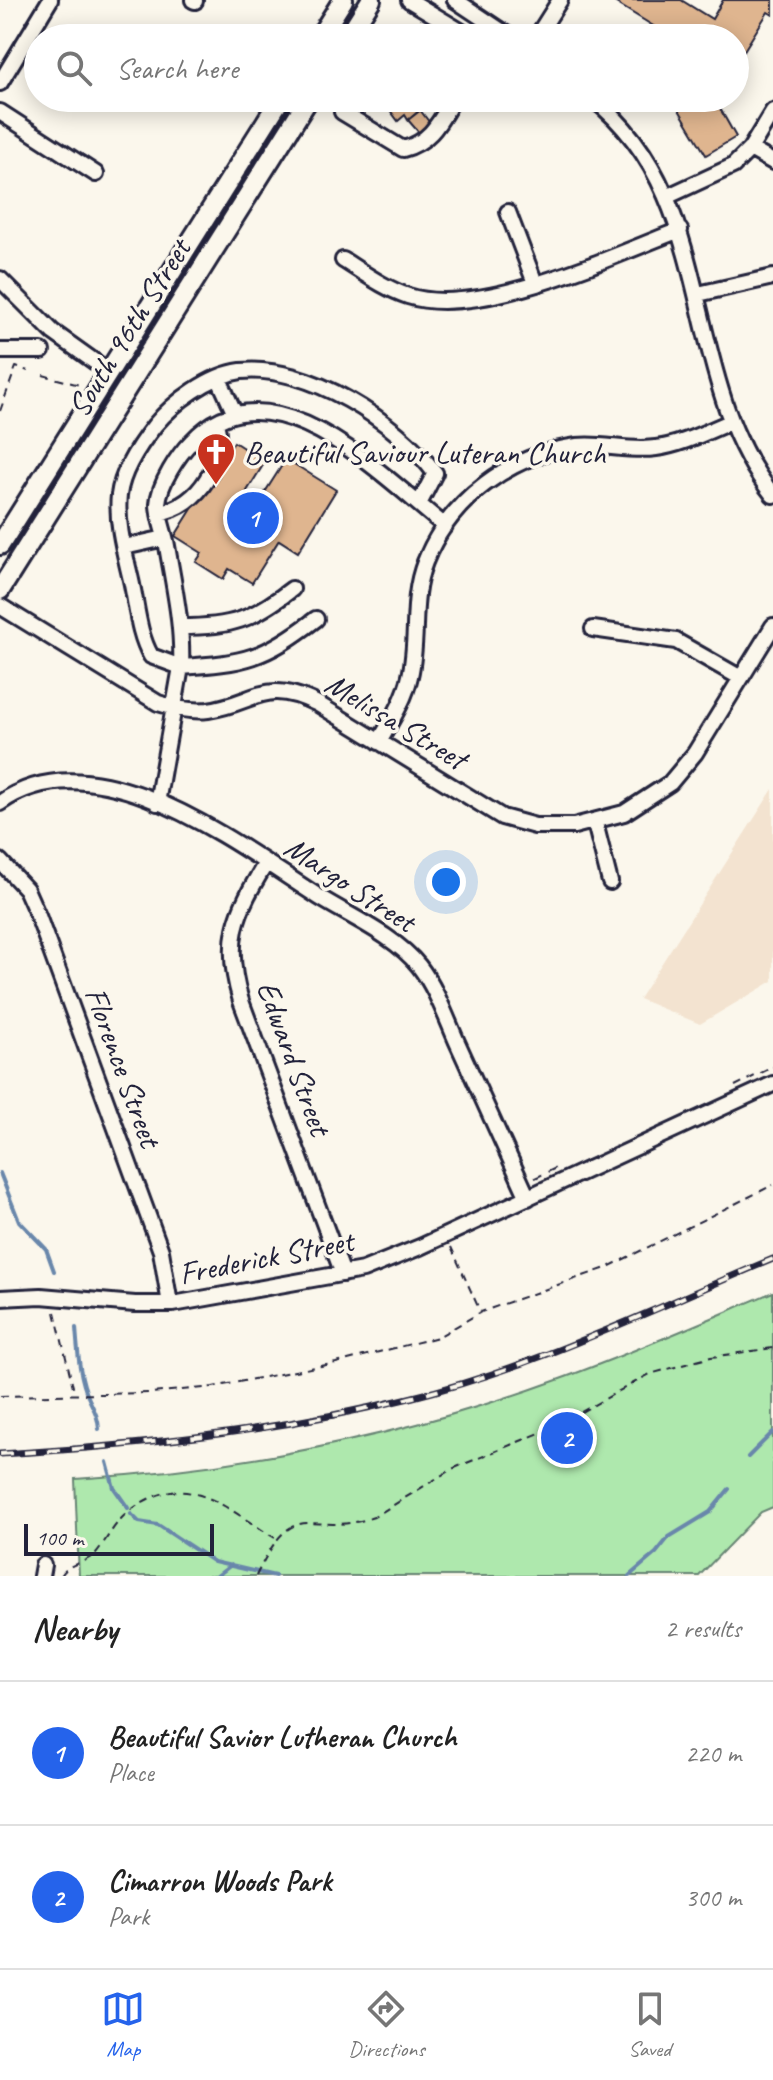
<!DOCTYPE html>
<html lang="en">
<head>
<meta charset="utf-8">
<style>
	:root { --surface:#fff; --page:#f6f6f6; --text:#222; --muted:#767676; --line:#e0e0e0; --accent:#2563eb }
	body { margin:0; font-family:Caveat,sans-serif; background:var(--page); color:var(--text) }
	.scale { position:absolute; left:24px; bottom:20px; width:190px; box-sizing:border-box; padding-left:8px; border:4px solid #22223b; border-top:0; font-size:22px; line-height:28px; white-space:nowrap; color:#22223b; -webkit-text-stroke:6px #fbf7ec; paint-order:stroke }
	.you { position:absolute; left:446px; top:882px; width:28px; height:28px; margin:-20px; border:6px solid #fff; border-radius:50%; background:#1a73e8; box-shadow:0 0 0 12px #1a73e833 }
	.badge { display:grid; place-items:center; width:52px; height:52px; border-radius:50%; background:var(--accent); color:#fff; font-size:26px; font-weight:700 }
	.pin { position:absolute; translate:-50% -50%; border:4px solid #fff; box-shadow:0 2px 8px #0006 }
	.list { margin:0; padding:0; list-style:none }
	h2 { display:flex; justify-content:space-between; align-items:center; height:104px; margin:0; padding:0 32px; font-size:34px }
	h2 small { font-size:26px; font-weight:400; color:var(--muted) }
	.list li { display:grid; grid-template-columns:52px 1fr auto; gap:24px; align-items:center; box-sizing:border-box; height:144px; padding:0 32px; border-top:2px solid var(--line) }
	.list b { display:block; font-size:30px; white-space:nowrap }
	.list p { margin:0; font-size:26px; white-space:nowrap; color:var(--muted) }
	.list em { font-size:26px; font-style:normal; color:var(--muted) }
	.icon { flex:none; width:44px; height:44px; fill:none; stroke:currentColor; stroke-width:2; stroke-linecap:round; stroke-linejoin:round }
	.map { position:relative; flex:none; width:773px; height:1576px; overflow:hidden }
	.search { position:absolute; background:var(--surface); box-shadow:0 4px 20px #0003; left:24px; right:24px; top:24px; height:88px; display:flex; align-items:center; gap:20px; box-sizing:border-box; padding:0 28px; border-radius:44px; color:var(--muted); font-size:30px }
	.sheet { height:392px; background:var(--surface) }
	nav { display:flex; justify-content:space-around; align-items:center; box-sizing:border-box; height:112px; border-top:2px solid var(--line); background:var(--surface); font-size:22px; color:var(--muted) }
	nav a { display:grid; justify-items:center; gap:4px }
	nav .on { color:var(--accent) }
	.map>svg:first-child { display:block }
	.built { fill:#f3e3d0 }
	.green { fill:#aee8ad; stroke:#688574; stroke-width:2 }
	.lines { fill:none; stroke-linecap:round; stroke-linejoin:round }
	.stream { stroke:#6987ab; stroke-width:4 }
	.building { fill:#dfb58f; stroke:#22223b; stroke-width:2 }
	.minor-casing { stroke:#22223b; stroke-width:20 }
	.major-casing { stroke:#22223b; stroke-width:24 }
	.path { stroke:#22223b; stroke-width:2; stroke-dasharray:8 6; stroke-linecap:butt }
	.minor { stroke:#fbf7ec; stroke-width:14 }
	.major { stroke:#fbf7ec; stroke-width:18 }
	.rail-casing { stroke:#22223b; stroke-width:7 }
	.rail { stroke:#fbf7ec; stroke-width:4; stroke-dasharray:12; stroke-linecap:butt }
	.labels { text-anchor:middle; dominant-baseline:central; stroke-width:7; stroke-linejoin:round; paint-order:stroke }
	.street-label { font-size:32px; fill:#22223b; stroke:#fbf7ec }
	.poi-label { font-size:32px; fill:#22223b; stroke:#fbf7ec; text-anchor:start }
</style>
</head>
<body>
<div class="map">
<svg width="773" height="1576" viewBox="0 0 773 1576">
	<rect width="100%" height="100%" fill="#fbf7ec"/>
	<filter id="ink" filterUnits="userSpaceOnUse"><feTurbulence type="fractalNoise" baseFrequency=".0125" numOctaves="2"/><feDisplacementMap in="SourceGraphic" scale="16" xChannelSelector="R" yChannelSelector="G"/><feConvolveMatrix kernelMatrix="1 2 1 2 8 2 1 2 1" color-interpolation-filters="sRGB"/></filter>
	<g filter="url(#ink)">
		<!-- built -->
		<path class="built" d="M773 789V981L700 1024 639 999Z"/>
		<!-- green -->
		<path class="green" d="M773 1292V1507L761 1512 699 1576H79L75 1479C241 1469 404 1436 560 1379 632 1353 702 1322 773 1292Z"/>
		<g class="lines">
			<!-- stream -->
			<path class="stream" d="M0 1173 19 1221 46 1249 54 1271
				M76 1328C78 1352 79 1377 89 1399 94 1410 98 1416 99 1429
				M748 1457 773 1432
				M107 1462 114 1488 128 1508
				M131 1514 139 1522 158 1525 214 1562 275 1576
				M217 1576 231 1565
				M629 1576 656 1553 669 1537 710 1512 729 1489"/>
		</g>
		<!-- building -->
		<path class="building" d="M618 0H681L712 19 723 0H773V15L768 12 735 65V38H673L616 3Z
			M381 98H436L408 120 405 115 398 121Z
			M672 98H714L736 137 706 155Z
			M420 110 433 127 421 135 408 120Z
			M234 442 265 462 247 491 260 500 286 459 336 490 298 552 279 540 252 583 229 569 223 579 196 562 202 553 175 536Z"/>
		<g class="lines">
			<!-- minor casing -->
			<g class="minor-casing">
				<path id="minor" d="M193 0 195 1
					M409 0 472 38
					M455 0 512 38
					M536 38 560 0
					M0 83 50 0
					M350 98 342 112 403 149C431 142 440 121 454 98
					M592 98C719 196 679 378 773 495
					M0 112 96 174
					M750 149 773 162
					M666 197 733 166 750 149 773 111
					M508 212 535 283
					M343 260C364 273 384 288 408 296 480 319 611 256 680 230
					M0 279 53 332 109 372
					M698 294 773 277
					M0 351H42
					M219 379 235 414
					M419 504 435 473C396 421 308 364 241 371 210 375 174 402 155 425 140 444 122 470 119 495 116 523 125 554 131 580 137 606 138 633 151 656L181 667C183 626 174 587 167 546 165 533 158 518 158 504 159 484 178 455 192 441 270 357 383 477 445 526
					M160 512C199 507 227 460 216 423
					M124 547 165 538
					M0 606 158 703C174 708 191 712 208 710 257 703 263 677 318 704L502 817 535 826H574L624 813 670 783 695 753 773 626
					M181 627C232 627 252 620 292 589
					M593 629 676 641 741 678
					M379 742C391 721 405 700 410 676 419 638 410 600 425 562 450 499 510 455 577 446 603 443 629 452 656 448 681 445 706 432 730 422
					M0 803C96 734 239 846 319 897 351 917 395 936 419 966 436 988 446 1017 457 1042 481 1094 504 1146 528 1198
					M157 803 181 667C245 663 264 659 316 619
					M595 823 610 882
					M0 861 26 889 38 916 161 1251 170 1304
					M266 863C235 914 223 941 241 1001L343 1274
					M0 1298 41 1296 135 1304H173L363 1270 420 1247 773 1084
					M41 1576 43 1565"/>
			</g>
			<!-- major casing -->
			<g class="major-casing">
				<path id="major" d="M319 38 343 0
					M347 38 371 0
					M0 545 281 98
					M0 590 309 98"/>
			</g>
			<!-- path -->
			<path class="path" d="M43 375 83 386
				M0 411 16 367 28 371
				M735 1086 773 1067
				M535 1178 558 1167
				M451 1247 480 1311
				M55 1312 74 1391
				M0 1396 151 1393 213 1387 336 1363 438 1337 481 1312 606 1268 773 1185
				M61 1576C68 1562 86 1564 96 1553 106 1541 114 1524 126 1514 184 1465 223 1507 275 1538
				M256 1576C297 1491 306 1540 374 1517L452 1469 552 1428 650 1374 711 1357 773 1348"/>
			<!-- minor -->
			<use href="#minor" class="minor"/>
			<!-- major -->
			<use href="#major" class="major"/>
			<!-- rail casing -->
			<g class="rail-casing">
				<path id="rail" d="M0 1454C138 1446 275 1432 409 1398 535 1368 654 1308 773 1259"/>
			</g>
			<!-- rail -->
			<use href="#rail" class="rail"/>
		</g>
	</g>
	<!-- icons -->
	<defs>
		<g id="church-pin" transform="scale(2)"><path d="M0 17L-7.5 6A9.5 9.5 0 1 1 7.5 6Z" fill="#c8321e" stroke="#fbf7ec"/><path d="M-1.2-6h2.4v3.5h3.3v2.4h-3.3V6h-2.4V-.1h-3.3v-2.4h3.3Z" fill="#fff"/></g>
	</defs>
	<g fill-rule="evenodd">
		<use href="#church-pin" x="216" y="452"/>
	</g>
	<g class="labels">
		<!-- street labels -->
		<g class="street-label">
			<text transform="translate(129 328) rotate(-58)">South 96th Street</text>
			<text transform="translate(396 721) rotate(31)">Melissa Street</text>
			<text transform="translate(350 884) rotate(33)">Margo Street</text>
			<text transform="translate(294 1058) rotate(70)">Edward Street</text>
			<text transform="translate(123 1067) rotate(70)">Florence Street</text>
			<text transform="translate(266 1257) rotate(-11)">Frederick Street</text>
		</g>
		<!-- poi labels -->
		<g class="poi-label">
			<text x="244" y="452">Beautiful Saviour Luteran Church</text>
		</g>
	</g>
</svg>
<div class="scale">100 m</div>
<div class="you"></div>
<div class="pin badge" style="left:253px;top:518px">1</div>
<div class="pin badge" style="left:567px;top:1438px">2</div>
<div class="search"><svg class="icon" aria-label="search" viewBox="0 0 24 24"><circle cx="10" cy="10" r="6"/><path d="M15 15l6 6"/></svg>Search here</div>
</div>
<section class="sheet">
<h2>Nearby<small>2 results</small></h2>
<ul class="list">
<li><span class="badge">1</span><div><b>Beautiful Savior Lutheran Church</b><p>Place</p></div><em>220 m</em></li>
<li><span class="badge">2</span><div><b>Cimarron Woods Park</b><p>Park</p></div><em>300 m</em></li>
</ul>
</section>
<nav>
<a class="on"><svg class="icon" aria-label="map" viewBox="0 0 24 24"><path d="M3 6l6-2 6 2 6-2v14l-6 2-6-2-6 2zM9 4v14M15 6v14"/></svg>Map</a>
<a><svg class="icon" aria-label="directions" viewBox="0 0 24 24"><path d="M12 3l9 9-9 9-9-9zM9 14v-3h6M13 9l2 2-2 2"/></svg>Directions</a>
<a><svg class="icon" aria-label="saved" viewBox="0 0 24 24"><path d="M7 4h10v16l-5-4-5 4z"/></svg>Saved</a>
</nav>
</body>
</html>
